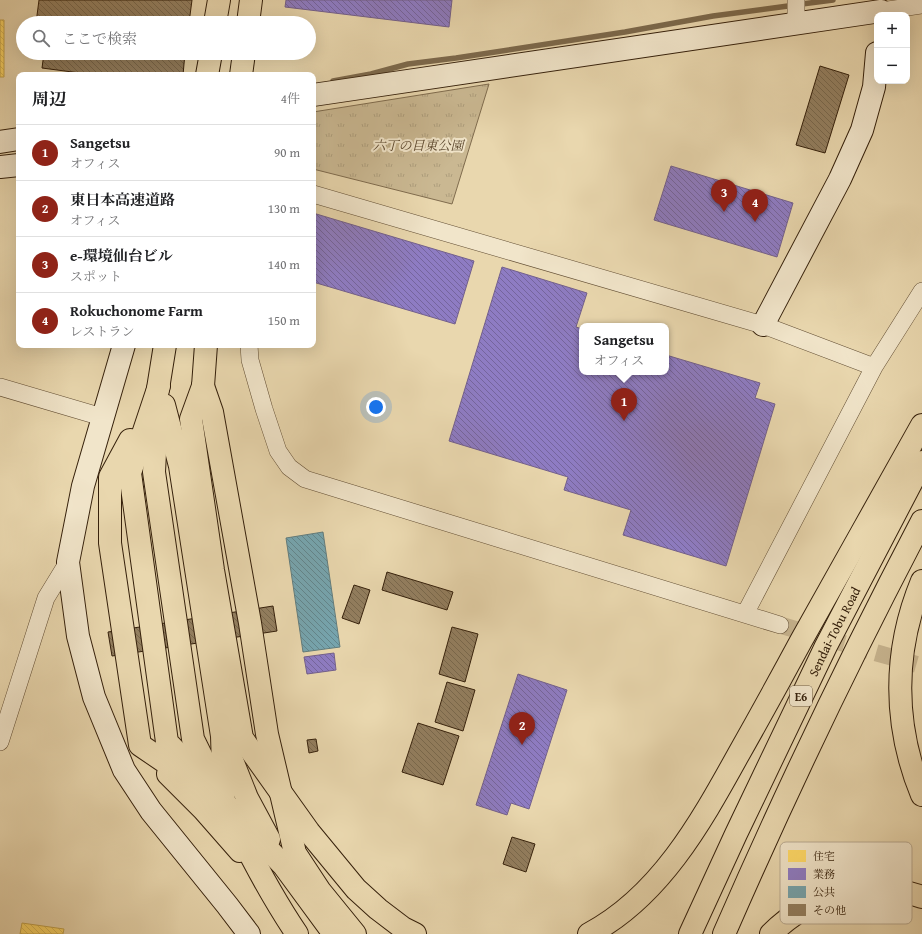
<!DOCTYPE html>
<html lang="ja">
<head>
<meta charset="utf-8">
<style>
	:root { --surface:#fff; --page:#f6f6f6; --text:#202124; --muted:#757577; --line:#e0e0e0; --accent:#8f2418 }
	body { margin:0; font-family:"Gentium Book Plus","Noto Serif JP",serif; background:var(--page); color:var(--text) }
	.controls { position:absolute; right:12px; top:12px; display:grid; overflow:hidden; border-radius:8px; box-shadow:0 4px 16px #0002 }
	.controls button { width:36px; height:36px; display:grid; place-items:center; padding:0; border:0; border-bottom:1px solid var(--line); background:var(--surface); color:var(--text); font:20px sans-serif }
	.you { position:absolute; left:376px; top:407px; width:14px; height:14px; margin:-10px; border:3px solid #fff; border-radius:50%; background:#1a73e8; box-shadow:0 0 0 6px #1a73e833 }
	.badge { display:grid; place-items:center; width:26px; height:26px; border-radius:50%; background:var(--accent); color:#fff; font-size:13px; font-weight:700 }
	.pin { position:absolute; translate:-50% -33px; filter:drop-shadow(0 1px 2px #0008) }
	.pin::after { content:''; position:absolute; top:21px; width:14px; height:12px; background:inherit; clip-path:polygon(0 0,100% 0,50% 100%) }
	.popup { position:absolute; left:579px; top:323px; width:90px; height:52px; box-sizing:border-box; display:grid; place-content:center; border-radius:8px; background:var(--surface); filter:drop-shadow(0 1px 3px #0005); font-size:13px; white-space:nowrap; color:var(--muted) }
	.popup b { font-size:15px; color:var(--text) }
	.popup::after { content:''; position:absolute; left:50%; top:100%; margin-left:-8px; border:8px solid transparent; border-top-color:var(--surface) }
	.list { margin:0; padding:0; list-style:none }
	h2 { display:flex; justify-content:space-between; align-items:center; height:52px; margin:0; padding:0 16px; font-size:17px }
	h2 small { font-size:13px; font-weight:400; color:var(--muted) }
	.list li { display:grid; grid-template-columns:26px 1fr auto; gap:12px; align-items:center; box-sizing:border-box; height:56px; padding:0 16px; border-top:1px solid var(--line) }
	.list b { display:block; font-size:15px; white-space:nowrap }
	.list p { margin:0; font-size:13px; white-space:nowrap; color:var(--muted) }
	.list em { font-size:13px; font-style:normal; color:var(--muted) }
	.icon { flex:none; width:22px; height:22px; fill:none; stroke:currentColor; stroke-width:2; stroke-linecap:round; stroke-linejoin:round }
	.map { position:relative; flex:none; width:922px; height:934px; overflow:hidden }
	.search { position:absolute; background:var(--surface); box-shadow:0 4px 16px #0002; left:16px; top:16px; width:300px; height:44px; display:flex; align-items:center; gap:10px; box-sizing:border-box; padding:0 14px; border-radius:22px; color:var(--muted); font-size:15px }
	.panel { position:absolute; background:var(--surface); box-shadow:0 4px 16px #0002; left:16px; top:72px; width:300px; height:276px; border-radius:8px }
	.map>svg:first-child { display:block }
	.park { fill:url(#park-tufts); stroke:#806c4e }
	.homes { fill:url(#homes-back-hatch); stroke:#c2a24b }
	.offices { fill:url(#offices-back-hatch); stroke:#73608c }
	.public { fill:url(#public-back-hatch); stroke:#627d7e }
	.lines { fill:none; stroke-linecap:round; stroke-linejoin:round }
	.stream { stroke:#7c694c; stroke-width:5.5 }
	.building { fill:url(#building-back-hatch); stroke:#35200b }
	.street-tunnel { stroke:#c5b28d; stroke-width:17; stroke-dasharray:17 8; stroke-linecap:butt }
	.street-casing { stroke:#624e34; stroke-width:18 }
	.secondary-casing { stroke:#35200b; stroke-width:24 }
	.highway-casing { stroke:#35200b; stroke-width:24 }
	.street { stroke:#f1e5ca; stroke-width:17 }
	.secondary { stroke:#f1e5ca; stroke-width:22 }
	.highway { stroke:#e9d7ae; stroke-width:22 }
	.labels { text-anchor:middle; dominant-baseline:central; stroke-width:4; stroke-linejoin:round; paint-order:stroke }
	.shield { fill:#f1e5ca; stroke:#6d5b44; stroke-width:1 }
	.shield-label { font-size:12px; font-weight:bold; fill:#35200b }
	.park-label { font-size:13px; font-style:italic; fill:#5a462d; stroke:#f1e5ca }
	.street-label { font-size:13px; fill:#35200b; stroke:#f1e5ca }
	.key { fill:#f1e5ca; stroke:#b9aa91; stroke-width:1 }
	.key-label { font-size:11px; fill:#35200b }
</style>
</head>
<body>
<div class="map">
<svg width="922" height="934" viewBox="0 0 922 934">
	<defs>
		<pattern id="park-tufts" width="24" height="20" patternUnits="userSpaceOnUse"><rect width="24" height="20" fill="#cab892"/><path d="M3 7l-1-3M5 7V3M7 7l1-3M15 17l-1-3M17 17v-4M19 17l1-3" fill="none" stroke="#ae9e7d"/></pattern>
		<pattern id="homes-back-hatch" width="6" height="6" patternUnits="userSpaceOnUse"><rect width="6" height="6" fill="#ffd966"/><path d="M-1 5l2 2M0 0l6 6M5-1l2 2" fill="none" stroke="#dbba57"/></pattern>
		<pattern id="offices-back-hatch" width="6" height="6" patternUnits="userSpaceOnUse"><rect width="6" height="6" fill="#8e7cc3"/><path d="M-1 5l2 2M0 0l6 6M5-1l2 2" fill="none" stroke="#75659d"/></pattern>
		<pattern id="public-back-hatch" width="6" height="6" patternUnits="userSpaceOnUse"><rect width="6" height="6" fill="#76a5af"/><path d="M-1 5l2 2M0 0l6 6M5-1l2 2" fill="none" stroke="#62868d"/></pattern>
		<pattern id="building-back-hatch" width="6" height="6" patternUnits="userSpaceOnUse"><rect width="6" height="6" fill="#937f60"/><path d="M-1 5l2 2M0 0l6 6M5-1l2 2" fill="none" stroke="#79684d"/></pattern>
	</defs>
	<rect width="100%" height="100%" fill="#e9d7ae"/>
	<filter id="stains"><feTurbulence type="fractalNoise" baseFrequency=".005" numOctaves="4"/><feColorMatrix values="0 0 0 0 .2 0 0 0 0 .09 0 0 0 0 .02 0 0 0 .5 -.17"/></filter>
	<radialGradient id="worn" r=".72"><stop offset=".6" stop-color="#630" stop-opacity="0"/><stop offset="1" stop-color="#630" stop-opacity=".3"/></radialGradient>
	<!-- park -->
	<path class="park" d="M489 84 452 204 313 169V112Z"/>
	<!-- homes -->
	<path class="homes" d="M0 20H4V77H0Z
		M22 923 64 929 63 934H20Z"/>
	<!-- offices -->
	<path class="offices" d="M286 0H452L449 27 285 7Z
		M671 166 793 203 777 257 654 220Z
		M313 213 474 261 455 324 313 282Z
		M502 267 587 293 576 327 582 329V372H666V355L760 383 755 398 775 404 726 566 623 535 631 510 564 490 568 477 449 441Z
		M334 653 336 670 307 674 304 657Z
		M518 674 567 690 529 809 511 803 507 815 476 805Z"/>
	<!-- public -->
	<path class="public" d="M323 532 340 647 303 652 286 538Z"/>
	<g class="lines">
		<!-- stream -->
		<path class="stream" d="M802 4 833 0
			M333 81 371 74 408 64 456 58 625 32 713 16 788 6"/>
	</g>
	<!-- building -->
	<path class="building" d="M39 0H192L189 23H36Z
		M44 53H185L183 75H95L42 68Z
		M820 66 849 75 825 153 796 145Z
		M387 572 453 592 447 610 382 590Z
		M354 585 370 590 359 624 342 618Z
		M273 606 277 631 112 656 108 632Z
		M452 627 478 634 465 682 439 674Z
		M447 682 475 690 463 731 435 722Z
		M418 723 459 736 443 785 402 772Z
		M316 739 318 751 309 753 307 740Z
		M512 837 535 844 526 872 503 864Z"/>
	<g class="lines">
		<!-- street-tunnel -->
		<path class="street-tunnel" d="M780 625 922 666"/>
		<!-- street casing -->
		<g class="street-casing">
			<path id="street" d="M796 0V23
				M881 11 922 5
				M313 194 763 325 874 367 745 614
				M249 345 250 360 264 409 278 451 289 467 305 479 780 625
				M874 367 922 291
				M0 387 102 417
				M0 742 46 598 68 562"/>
		</g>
		<!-- secondary casing -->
		<g class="secondary-casing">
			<path id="secondary" d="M313 95 881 11
				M0 142 19 139
				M0 167 19 165
				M763 325 840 179 862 130 874 87 877 53
				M124 345 83 486 68 562 78 636 94 697 124 770 151 811 227 905 249 934"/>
		</g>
		<!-- highway casing -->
		<g class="highway-casing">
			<g id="highway">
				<path d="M215 23 219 0"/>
				<path d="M248 23 251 0"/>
				<path d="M207 75 211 53"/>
				<path d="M241 75 244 53"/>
				<path d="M159 386 130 473 167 742 284 866 334 934"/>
				<path d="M203 386 191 419 213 570 242 738 309 832 356 889 378 909 403 928 415 934"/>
				<path d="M203 386 212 412 250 623 267 734 295 853 320 891 355 934"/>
				<path d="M203 400V386L206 345"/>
				<path d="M156 401 165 345"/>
				<path d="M164 405 180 466 222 736 224 795"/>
				<path d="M157 414 154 472 193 739 213 780"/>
				<path d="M130 440 110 477V543L140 745 190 779"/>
				<path d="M922 581C893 651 893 725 922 795"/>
				<path d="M228 750 247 798 269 839"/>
				<path d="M168 774 204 810 240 851"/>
				<path d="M235 824C254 863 272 897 297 934"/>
				<path d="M589 934C659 897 700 824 737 757 759 718 780 680 801 641 841 569 882 497 922 425"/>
				<path id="s1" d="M690 934 736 834 826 646 922 462"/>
				<path d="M724 934C785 794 851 656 922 521"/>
				<path d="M771 934C810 895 869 877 922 897"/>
			</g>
		</g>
		<!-- street -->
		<use href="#street" class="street"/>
		<!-- secondary -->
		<use href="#secondary" class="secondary"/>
		<!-- highway -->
		<use href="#highway" class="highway"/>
	</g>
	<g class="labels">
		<!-- shield labels -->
		<rect class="shield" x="790" y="686" width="22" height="20" rx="3"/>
		<g class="shield-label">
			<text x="801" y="696">E6</text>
		</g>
		<!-- park labels -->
		<g class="park-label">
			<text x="418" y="145">六丁の目東公園</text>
		</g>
		<!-- street labels -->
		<g class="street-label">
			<text stroke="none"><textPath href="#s1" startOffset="335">Sendai-Tobu Road</textPath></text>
		</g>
	</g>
	<!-- legend -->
	<rect x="780" y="842" width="132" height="82" rx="6" class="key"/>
	<rect x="788" y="850" width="18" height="12" fill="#ffd966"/>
	<rect x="788" y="868" width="18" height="12" fill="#8e7cc3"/>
	<rect x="788" y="886" width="18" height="12" fill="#76a5af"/>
	<rect x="788" y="904" width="18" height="12" fill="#937f60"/>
	<g class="key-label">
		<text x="813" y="860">住宅</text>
		<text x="813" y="878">業務</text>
		<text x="813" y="896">公共</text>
		<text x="813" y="914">その他</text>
	</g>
	<rect width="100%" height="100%" filter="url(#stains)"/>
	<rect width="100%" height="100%" fill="url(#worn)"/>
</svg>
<div class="controls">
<button>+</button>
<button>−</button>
</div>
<div class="you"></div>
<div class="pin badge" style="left:624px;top:421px">1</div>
<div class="popup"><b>Sangetsu</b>オフィス</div>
<div class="pin badge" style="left:522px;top:745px">2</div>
<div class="pin badge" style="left:724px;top:212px">3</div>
<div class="pin badge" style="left:755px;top:222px">4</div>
<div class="search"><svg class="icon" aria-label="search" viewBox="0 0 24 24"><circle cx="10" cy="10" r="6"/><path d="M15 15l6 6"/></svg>ここで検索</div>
<section class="panel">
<h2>周辺<small>4件</small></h2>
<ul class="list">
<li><span class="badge">1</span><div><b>Sangetsu</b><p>オフィス</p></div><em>90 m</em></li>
<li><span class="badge">2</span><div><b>東日本高速道路</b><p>オフィス</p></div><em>130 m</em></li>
<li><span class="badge">3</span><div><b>e-環境仙台ビル</b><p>スポット</p></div><em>140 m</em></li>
<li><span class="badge">4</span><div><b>Rokuchonome Farm</b><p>レストラン</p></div><em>150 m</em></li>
</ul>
</section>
</div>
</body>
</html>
